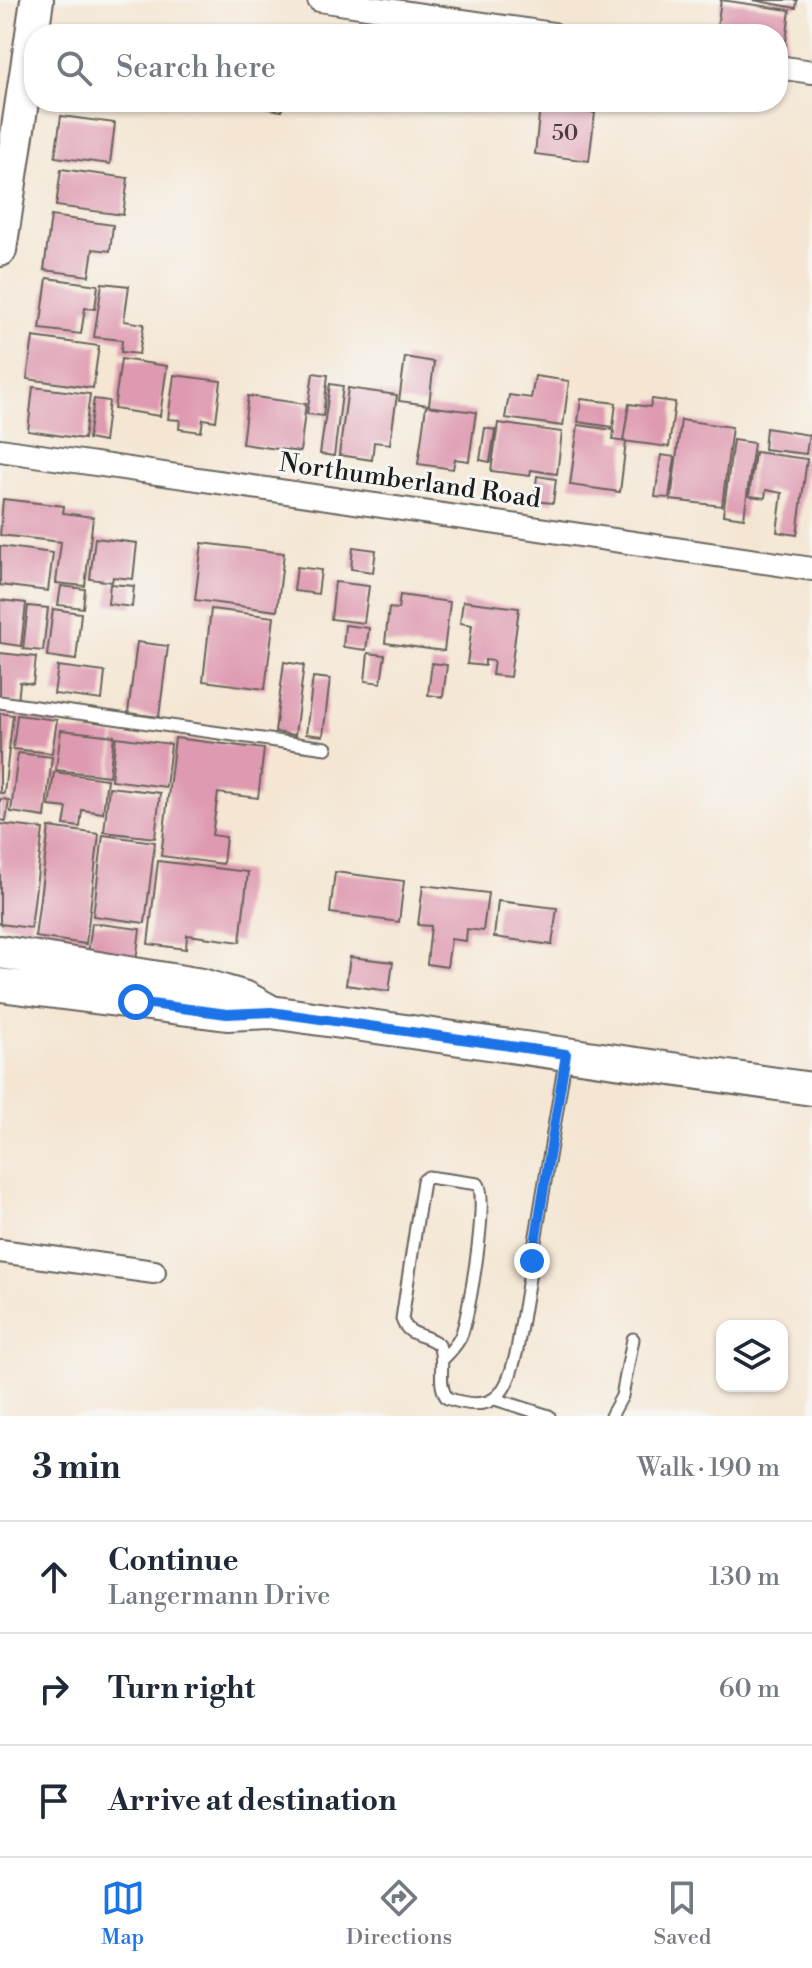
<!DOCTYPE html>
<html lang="en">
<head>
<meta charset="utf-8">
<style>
	:root { --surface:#fff; --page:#f6f6f7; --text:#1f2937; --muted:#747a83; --line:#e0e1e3; --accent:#1a73e8 }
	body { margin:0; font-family:"Libre Bodoni",serif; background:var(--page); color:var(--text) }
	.controls { position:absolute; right:24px; bottom:24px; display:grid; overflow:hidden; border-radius:16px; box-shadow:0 2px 6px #0004 }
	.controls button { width:72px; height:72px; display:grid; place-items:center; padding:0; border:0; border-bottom:2px solid var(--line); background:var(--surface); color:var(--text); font:40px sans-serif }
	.stop { position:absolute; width:24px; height:24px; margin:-18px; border:6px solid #1a73e8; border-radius:50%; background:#fff }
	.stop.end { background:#1a73e8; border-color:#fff; box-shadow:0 2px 8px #0008 }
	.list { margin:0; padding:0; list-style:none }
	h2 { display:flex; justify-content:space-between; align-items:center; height:104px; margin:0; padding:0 32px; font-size:34px }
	h2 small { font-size:26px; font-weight:400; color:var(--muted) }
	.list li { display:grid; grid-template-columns:52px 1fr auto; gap:24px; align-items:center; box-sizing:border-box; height:112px; padding:0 32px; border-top:2px solid var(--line) }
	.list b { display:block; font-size:30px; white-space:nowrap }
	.list p { margin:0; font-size:26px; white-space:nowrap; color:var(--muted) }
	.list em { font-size:26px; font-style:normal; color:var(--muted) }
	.icon { flex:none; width:44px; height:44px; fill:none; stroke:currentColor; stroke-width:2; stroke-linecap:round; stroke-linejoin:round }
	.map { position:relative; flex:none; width:812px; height:1416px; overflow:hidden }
	.search { position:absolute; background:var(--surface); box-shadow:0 2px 6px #0004; left:24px; right:24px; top:24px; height:88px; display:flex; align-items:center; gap:20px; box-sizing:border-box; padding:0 28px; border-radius:32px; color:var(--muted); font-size:30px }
	.sheet { height:440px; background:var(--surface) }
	nav { display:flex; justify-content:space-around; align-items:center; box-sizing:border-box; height:112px; border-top:2px solid var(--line); background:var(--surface); font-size:22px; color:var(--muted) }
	nav a { display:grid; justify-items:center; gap:4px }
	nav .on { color:var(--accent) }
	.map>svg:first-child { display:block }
	.building { fill:#de9ab0 }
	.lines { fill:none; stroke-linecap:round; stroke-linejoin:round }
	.lane-casing { stroke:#68635c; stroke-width:15 }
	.street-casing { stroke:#68635c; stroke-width:26 }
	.secondary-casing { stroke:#68635c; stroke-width:36 }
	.lane { stroke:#fff; stroke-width:11 }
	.street { stroke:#fff; stroke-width:22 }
	.secondary { stroke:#fff; stroke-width:32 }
	.route { stroke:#1a73e8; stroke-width:10 }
	.labels { text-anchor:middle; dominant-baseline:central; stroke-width:6; stroke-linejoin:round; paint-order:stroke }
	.number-label { font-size:22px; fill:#4c3c41 }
	.street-label { font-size:26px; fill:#1c1c1c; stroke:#f6f6f2 }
</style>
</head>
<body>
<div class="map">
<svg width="812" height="1416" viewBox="0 0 812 1416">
	<rect width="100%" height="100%" fill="#f6f6f2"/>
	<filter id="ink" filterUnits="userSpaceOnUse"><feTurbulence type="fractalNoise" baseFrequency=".0125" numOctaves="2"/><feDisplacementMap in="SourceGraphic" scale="16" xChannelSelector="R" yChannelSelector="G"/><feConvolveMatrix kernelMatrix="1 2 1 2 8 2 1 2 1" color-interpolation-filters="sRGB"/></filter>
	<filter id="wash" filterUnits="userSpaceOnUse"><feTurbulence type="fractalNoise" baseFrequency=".006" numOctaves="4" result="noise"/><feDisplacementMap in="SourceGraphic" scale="32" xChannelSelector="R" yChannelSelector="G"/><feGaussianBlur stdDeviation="1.8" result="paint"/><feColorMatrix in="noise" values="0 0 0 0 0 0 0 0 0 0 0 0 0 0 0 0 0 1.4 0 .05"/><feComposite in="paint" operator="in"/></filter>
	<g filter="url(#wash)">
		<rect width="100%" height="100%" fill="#f4e6d3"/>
		<g id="blocks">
			<!-- building -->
			<path class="building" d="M721 0 790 10 785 49 778 48V34H716Z
				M753 0H797L796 8Z
				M228 102H283L282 111Z
				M540 106 595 113 589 161 535 154Z
				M61 116 115 123 110 164 55 157Z
				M61 169 128 178 123 215 56 206Z
				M51 216 113 225 110 251 93 249 89 276 44 270Z
				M47 278 98 285 95 309 85 308 81 334 40 329Z
				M102 283 129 286 124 321 144 324 139 354 121 352 122 340 94 337Z
				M33 337 99 346 93 388 27 379Z
				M405 357 434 362 429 405 399 401Z
				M121 359 167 366 160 416 114 409Z
				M313 373 328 375 323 416 307 414Z
				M174 375 221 381 216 421 203 419 201 432 179 429 180 420 168 419Z
				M535 376 569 381 563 426 505 418 509 395 531 398Z
				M330 384 343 386 334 456 320 454Z
				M33 387 90 394 84 439 28 431Z
				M348 388 397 395 390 444 374 442 372 460 339 455Z
				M248 396 306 404 300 452 242 444Z
				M94 399 109 401 104 442 88 439Z
				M581 399 616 403 613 427 578 422Z
				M652 399 675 402 669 447 623 441 629 404 650 407Z
				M426 406 476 412 469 461 455 459 453 469 418 464Z
				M681 420 732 427 722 506 671 500Z
				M498 423 562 432 557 474 531 470 530 476 491 471Z
				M578 425 614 430 613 440 626 442 620 492 570 485Z
				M485 428 495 430 490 462 480 460Z
				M766 428 809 435 806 454 764 449Z
				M733 440 754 443 744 518 723 515Z
				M755 452 807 459 797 535 777 532 782 493 766 490 765 498 749 496Z
				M661 455 675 457 669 498 655 497Z
				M537 476 556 479 553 503 534 501Z
				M3 499 64 506 63 513 93 517 85 586 56 583 61 542 0 535Z
				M95 538 137 543 133 579 113 577 112 582 90 579Z
				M202 543 284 553 277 611 195 600Z
				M0 546 53 553 48 591 0 585Z
				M353 547 376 550 373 572 351 569Z
				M297 567 321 570 318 594 294 591Z
				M335 582 369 586 364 623 331 619Z
				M110 584 134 586 132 607 108 604Z
				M61 586 85 589 83 608 58 605Z
				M400 595 450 602 444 651 385 643 389 608 398 609Z
				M0 600 26 603 21 646 0 643Z
				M463 601 519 608 510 677 492 675 494 661 485 660V666L467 664 472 625 460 623Z
				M28 606 48 608 43 651 23 649Z
				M53 609 81 613 76 660 47 656Z
				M211 609 274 617 265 689 203 681Z
				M345 625 369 628 366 650 343 647Z
				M137 642 168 646 159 717 128 713Z
				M0 653 36 657 33 684 20 682 18 702 0 700Z
				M368 653 385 655 381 683 365 681Z
				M284 662 304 665 295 735 275 732Z
				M432 663 447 665 443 697 428 695Z
				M58 666 105 672 102 700 54 694Z
				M313 677 330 679 323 736 306 734Z
				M0 713 13 715 4 793H0Z
				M17 715 57 720 52 753 13 749Z
				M61 730 114 736 109 776 56 770Z
				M116 737 171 744 166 787 111 780Z
				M175 738 264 749 258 798 218 793 212 835 226 837 223 864 161 856Z
				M18 753 52 757 45 817 11 812Z
				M54 772 107 779 103 813 82 810 80 827 64 825 67 808 49 806Z
				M109 787 160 793 155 838 104 832Z
				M0 799 9 800 6 821 0 820Z
				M0 824 43 829 31 928 0 924Z
				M49 827 99 834 86 944 35 937Z
				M103 835 155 842 145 923 93 916Z
				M158 861 248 872 240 942 187 935 186 949 148 944Z
				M335 872 404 881 399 922 330 913Z
				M423 885 488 893 483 931 467 929 466 941 451 939 447 967 427 964 431 926 418 925Z
				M498 901 557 908 552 945 494 937Z
				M92 923 140 929 136 961 88 955Z
				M350 957 393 962 389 991 346 985Z"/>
		</g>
	</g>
	<g filter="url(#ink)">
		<use href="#blocks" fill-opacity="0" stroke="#68635c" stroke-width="2"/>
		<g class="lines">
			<!-- lane casing -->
			<g class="lane-casing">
				<path id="lane" d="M0 702 326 748
					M444 1358C450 1352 456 1345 460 1338 469 1320 489 1196 478 1184L428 1177 423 1181 402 1319C408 1338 426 1333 439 1345 446 1363 436 1382 447 1398 498 1416 507 1391 517 1350L566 1055
					M498 1400 549 1416
					M611 1416 622 1396 633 1339"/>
			</g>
			<!-- street casing -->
			<g class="street-casing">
				<path id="street" d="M319 0 553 34
					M778 67 812 72
					M0 450 812 569
					M0 1251 154 1272"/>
			</g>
			<!-- secondary casing -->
			<g class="secondary-casing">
				<path id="secondary" d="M0 250 37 0
					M0 952 202 985 246 998 268 1010
					M0 985 227 1014 271 1012 812 1089"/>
			</g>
			<!-- lane -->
			<use href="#lane" class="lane"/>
			<!-- street -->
			<use href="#street" class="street"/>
			<!-- secondary -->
			<use href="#secondary" class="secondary"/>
		</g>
	</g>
	<g class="lines" filter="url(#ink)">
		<!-- route -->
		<path class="route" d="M136 1002 227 1014 271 1012 566 1054 532 1261"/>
	</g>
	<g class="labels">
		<!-- number labels -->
		<g class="number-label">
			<text x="565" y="133">50</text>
		</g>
		<!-- street labels -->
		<g class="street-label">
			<text transform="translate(410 481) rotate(8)">Northumberland Road</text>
		</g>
	</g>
</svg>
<div class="controls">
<button><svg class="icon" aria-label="layers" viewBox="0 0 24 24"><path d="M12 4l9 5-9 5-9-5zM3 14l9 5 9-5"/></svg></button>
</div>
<div class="stop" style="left:136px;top:1002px"></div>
<div class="stop end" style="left:532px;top:1261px"></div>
<div class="search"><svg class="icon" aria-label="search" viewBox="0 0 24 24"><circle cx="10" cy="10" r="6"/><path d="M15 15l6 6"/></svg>Search here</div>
</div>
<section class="sheet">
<h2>3 min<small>Walk · 190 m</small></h2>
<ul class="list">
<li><svg class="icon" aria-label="ahead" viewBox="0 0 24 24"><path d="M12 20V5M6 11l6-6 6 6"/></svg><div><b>Continue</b><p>Langermann Drive</p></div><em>130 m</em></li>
<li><svg class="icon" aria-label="right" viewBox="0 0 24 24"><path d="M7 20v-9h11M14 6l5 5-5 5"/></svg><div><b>Turn right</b></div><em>60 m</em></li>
<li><svg class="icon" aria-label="arrive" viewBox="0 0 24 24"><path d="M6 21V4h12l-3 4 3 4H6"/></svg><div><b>Arrive at destination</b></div></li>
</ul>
</section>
<nav>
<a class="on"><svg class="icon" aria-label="map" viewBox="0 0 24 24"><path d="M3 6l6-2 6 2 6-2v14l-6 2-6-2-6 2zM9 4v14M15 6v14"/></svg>Map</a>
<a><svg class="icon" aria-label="directions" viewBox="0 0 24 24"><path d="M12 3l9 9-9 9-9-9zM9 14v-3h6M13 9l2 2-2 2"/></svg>Directions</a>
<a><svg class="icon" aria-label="saved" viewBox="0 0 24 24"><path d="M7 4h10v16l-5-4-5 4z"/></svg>Saved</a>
</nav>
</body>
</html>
